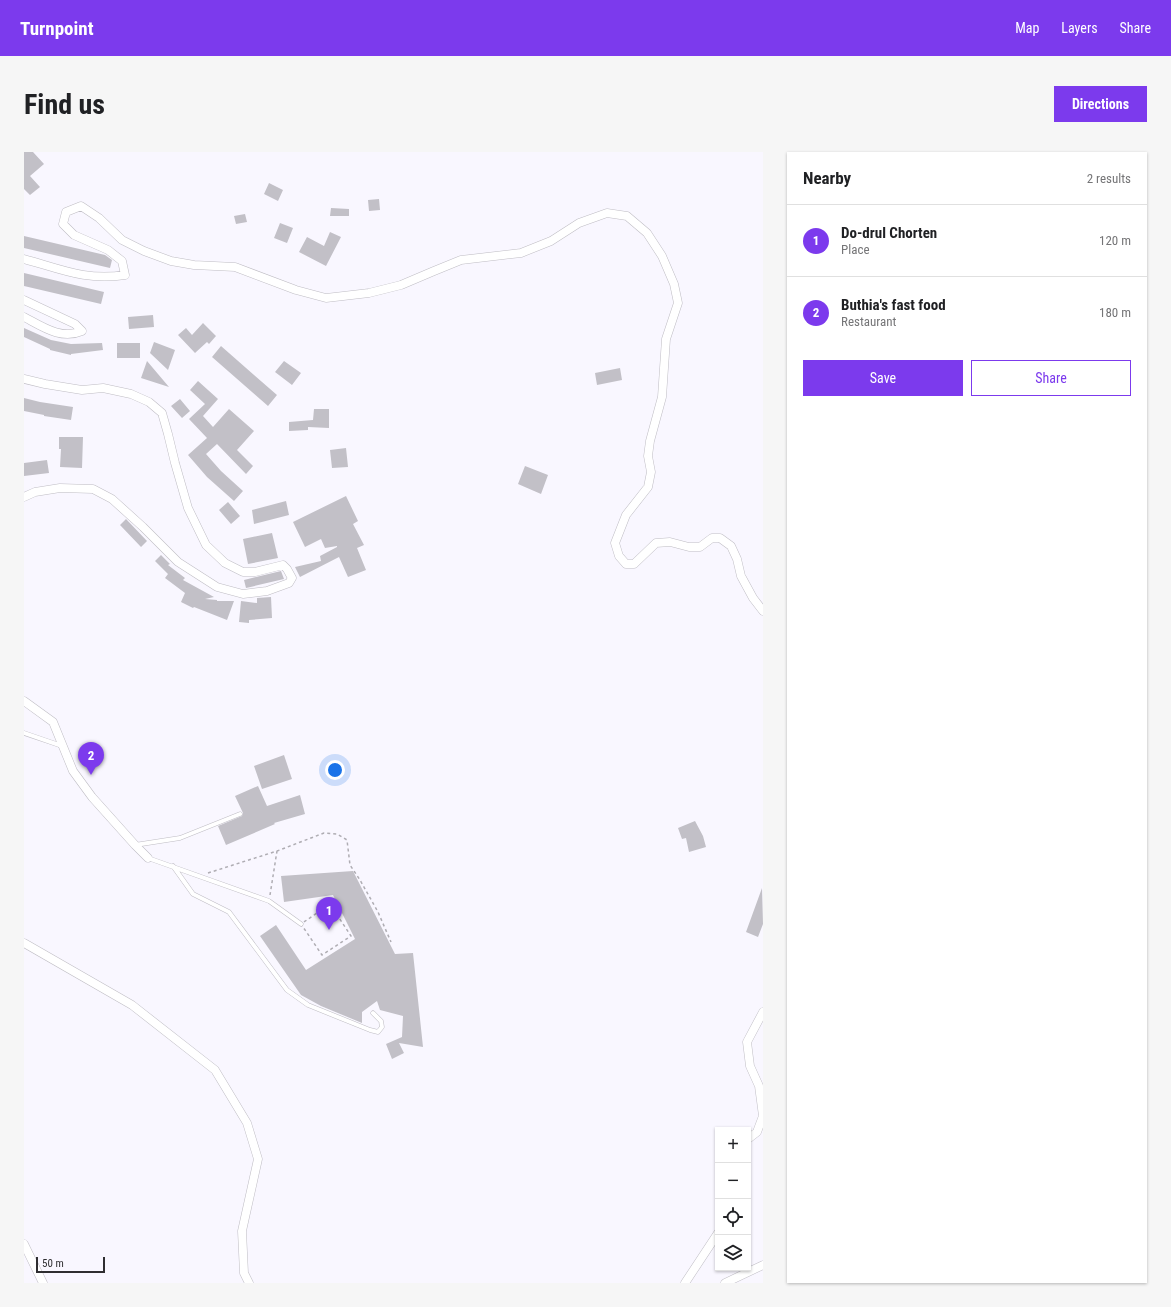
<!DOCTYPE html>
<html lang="en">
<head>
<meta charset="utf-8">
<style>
	:root { --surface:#fff; --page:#f6f6f6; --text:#202124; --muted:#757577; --line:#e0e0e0; --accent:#7c3aed }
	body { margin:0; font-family:"Roboto Condensed",sans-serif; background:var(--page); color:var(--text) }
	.controls { position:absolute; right:12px; bottom:12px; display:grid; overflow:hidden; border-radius:0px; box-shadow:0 1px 3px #0004 }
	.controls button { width:36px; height:36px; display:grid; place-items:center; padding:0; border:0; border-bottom:1px solid var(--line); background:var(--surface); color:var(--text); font:20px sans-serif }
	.scale { position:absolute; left:12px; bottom:10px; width:69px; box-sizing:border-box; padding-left:4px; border:2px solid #2f2e31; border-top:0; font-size:11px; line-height:14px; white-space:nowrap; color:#2f2e31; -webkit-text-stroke:3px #f9f7ff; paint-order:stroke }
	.you { position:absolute; left:311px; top:618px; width:14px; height:14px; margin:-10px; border:3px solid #fff; border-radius:50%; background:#1a73e8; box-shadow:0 0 0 6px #1a73e833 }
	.badge { display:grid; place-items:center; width:26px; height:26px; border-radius:50%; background:var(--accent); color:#fff; font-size:13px; font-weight:700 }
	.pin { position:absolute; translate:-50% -33px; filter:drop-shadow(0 1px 2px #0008) }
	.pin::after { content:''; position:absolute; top:21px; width:14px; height:12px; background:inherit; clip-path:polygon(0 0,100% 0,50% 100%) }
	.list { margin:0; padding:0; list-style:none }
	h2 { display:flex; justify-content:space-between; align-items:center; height:52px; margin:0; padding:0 16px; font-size:17px }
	h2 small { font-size:13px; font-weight:400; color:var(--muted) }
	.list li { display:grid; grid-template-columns:26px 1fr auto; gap:12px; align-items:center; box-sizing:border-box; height:72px; padding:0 16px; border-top:1px solid var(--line) }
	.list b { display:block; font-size:15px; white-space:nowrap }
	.list p { margin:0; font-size:13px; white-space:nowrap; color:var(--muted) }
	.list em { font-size:13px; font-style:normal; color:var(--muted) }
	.actions { display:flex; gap:8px; padding:12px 16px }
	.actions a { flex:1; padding:9px 0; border:1px solid var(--accent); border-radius:0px; text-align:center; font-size:14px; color:var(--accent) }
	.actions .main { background:var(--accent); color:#fff }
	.icon { flex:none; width:22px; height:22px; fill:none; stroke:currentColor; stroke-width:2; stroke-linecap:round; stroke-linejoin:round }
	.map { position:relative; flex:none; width:739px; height:1131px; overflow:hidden; border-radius:0px }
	header { display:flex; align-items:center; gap:24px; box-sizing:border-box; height:56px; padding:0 20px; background:var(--accent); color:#fff }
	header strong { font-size:19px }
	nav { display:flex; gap:22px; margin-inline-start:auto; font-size:14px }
	.intro { display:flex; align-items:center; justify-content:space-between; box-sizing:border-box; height:96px; padding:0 24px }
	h1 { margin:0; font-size:28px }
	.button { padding:10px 18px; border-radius:0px; background:var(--accent); color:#fff; font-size:14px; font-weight:700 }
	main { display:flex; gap:24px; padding:0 24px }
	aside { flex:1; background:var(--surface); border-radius:0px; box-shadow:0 1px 3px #0004 }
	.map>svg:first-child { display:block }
	.building { fill:#c2c0c7 }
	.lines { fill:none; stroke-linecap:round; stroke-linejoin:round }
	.lane-casing { stroke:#bfbdc4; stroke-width:5 }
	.street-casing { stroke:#bfbdc4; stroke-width:9 }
	.path { stroke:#afadb3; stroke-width:1.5; stroke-dasharray:3 3; stroke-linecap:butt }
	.lane { stroke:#fff; stroke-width:4 }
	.street { stroke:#fff; stroke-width:8 }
</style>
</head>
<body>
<header>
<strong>Turnpoint</strong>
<nav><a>Map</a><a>Layers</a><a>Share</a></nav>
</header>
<div class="intro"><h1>Find us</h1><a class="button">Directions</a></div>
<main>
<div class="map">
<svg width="739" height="1131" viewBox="0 0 739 1131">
	<rect width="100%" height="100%" fill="#f9f7ff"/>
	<!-- building -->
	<path class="building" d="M0 0H9L20 12 6 24 16 35 6 43 0 37Z
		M245 31 259 38 254 49 240 42Z
		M355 47 356 58 345 59 344 48Z
		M307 56 325 57V64H306Z
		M221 62 223 70 212 72 210 64Z
		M256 71 269 76 263 91 250 86Z
		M306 80 317 85 302 114 275 100 283 85 300 94Z
		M0 84 81 103 88 108 86 116 0 96Z
		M0 121 80 140 77 152 0 134Z
		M129 163 130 175 105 177 104 165Z
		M179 171 192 184 185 192 183 190 171 201 154 183 162 176 168 183Z
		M0 176 27 188 47 192 78 191 79 198 47 202V203L26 198V197L0 185Z
		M130 190 151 198 144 218 126 201Z
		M93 191H116V206H93Z
		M197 194 253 243 244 254 188 205Z
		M123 209 145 235 117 226Z
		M260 209 277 221 268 233 251 220Z
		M596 216 598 228 573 233 571 221Z
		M174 229 194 247 179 264 189 275 205 257 230 279 213 298 229 314 222 322 193 292 182 302 197 319 219 339 210 349 183 325 164 303 183 286 165 267 181 252 166 238Z
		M0 246 16 250 49 255 47 268 20 264V263L0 259Z
		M156 247 166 259 158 266 147 254Z
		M290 257H305V276L284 275V278L265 279V270L289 268Z
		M35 285H59L58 316 36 315 37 297H35Z
		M322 296 324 315 308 316 306 298Z
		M23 308 25 321 0 324V311Z
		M501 314 524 323 517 342 494 332Z
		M322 344 334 369 329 372 340 393 333 396 342 418 324 425 315 405 276 425 271 415 297 409 296 404 313 395V394L301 396 297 387 281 395 269 370Z
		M262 349 265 363 230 372 228 358Z
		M204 350 216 364 207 372 195 358Z
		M102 367 123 389 117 395 96 373Z
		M248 381 254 406 224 412 219 387Z
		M137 403 146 412 144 413 161 426 159 428 190 445 181 447 193 448V449H210L203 468 170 455 169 456 157 450 161 441 141 426 144 422 131 409Z
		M257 419 260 427 222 436 220 428Z
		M247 445 248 466 225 468V471L215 470 217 449 233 451V446Z
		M260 603 268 627 238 637 230 614Z
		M234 634 243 654 276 643 281 662 250 671 251 672 202 693 194 674 218 664 219 661 211 644Z
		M671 669 679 684 682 695 665 700 662 686 658 687 654 676Z
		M329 719 371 802 389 801 399 895 375 891 380 901 368 907 362 892 378 885 379 864 356 858 353 849 338 860V871L297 854 277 843 236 784 252 773 282 818 331 787 309 743 260 750 257 724Z
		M738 736 739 772 734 785 722 780Z"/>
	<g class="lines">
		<!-- lane casing -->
		<g class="lane-casing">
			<path id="lane" d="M0 581 38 594
				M111 693 156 686 216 662
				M124 706 245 749 277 772
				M149 714 169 742 205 760 263 838 284 853 346 878 354 880 358 875 357 869 349 861"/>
		</g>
		<!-- street casing -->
		<g class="street-casing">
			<path id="street" d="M0 107C37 117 61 129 101 123L98 109 84 98 50 83 39 72 42 60 57 54 75 66 98 88 120 99 147 109 170 113 211 115 272 138 302 146 345 141 377 133 410 119 437 108 497 101 527 89 555 71 583 61 603 64 623 81 638 104 650 132 654 151 642 187 638 245 626 289 624 304 627 320 624 335 602 363 591 391 595 404 602 412H610L632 391 646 390 665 395H676L688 386H696L707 394 713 407 717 424 729 446 739 459
				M0 148 51 172 58 179C37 188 19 175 0 165
				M0 227 21 232 58 238 79 236 107 242 125 250 138 261 144 282 151 311 164 356 182 393 201 411 219 420H231L259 413 263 417 268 426 265 431 243 439 219 442 193 435 154 410 119 375 88 347 69 337 36 336 11 340 0 345
				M0 549 29 570 49 619 68 645 111 693 124 706
				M0 791 108 853 191 918 223 971 234 1007 218 1079 220 1121 225 1131
				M724 987 733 980 739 964 735 934 726 914 723 890 739 860
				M0 1092 19 1131
				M661 1131 694 1081
				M701 1131 739 1113"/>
		</g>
		<!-- path -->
		<path class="path" d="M184 721 253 699 300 681 313 682 323 688 326 713 336 728 354 760 367 790
			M246 743 253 699
			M306 752 327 784 298 803 277 772Z"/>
		<!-- lane -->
		<use href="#lane" class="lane"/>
		<!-- street -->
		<use href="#street" class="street"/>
	</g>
</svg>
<div class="controls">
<button>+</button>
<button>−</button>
<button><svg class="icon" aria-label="locate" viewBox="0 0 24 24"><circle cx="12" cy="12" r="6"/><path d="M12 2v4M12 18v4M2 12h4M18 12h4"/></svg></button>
<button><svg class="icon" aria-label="layers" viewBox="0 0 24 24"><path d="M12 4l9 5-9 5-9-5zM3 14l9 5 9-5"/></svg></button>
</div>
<div class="scale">50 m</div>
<div class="you"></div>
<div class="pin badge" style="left:305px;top:778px">1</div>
<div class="pin badge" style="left:67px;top:623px">2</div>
</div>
<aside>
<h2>Nearby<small>2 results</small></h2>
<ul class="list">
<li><span class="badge">1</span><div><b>Do-drul Chorten</b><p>Place</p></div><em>120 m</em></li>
<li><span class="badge">2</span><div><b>Buthia's fast food</b><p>Restaurant</p></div><em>180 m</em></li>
</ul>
<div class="actions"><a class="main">Save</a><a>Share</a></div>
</aside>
</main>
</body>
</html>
